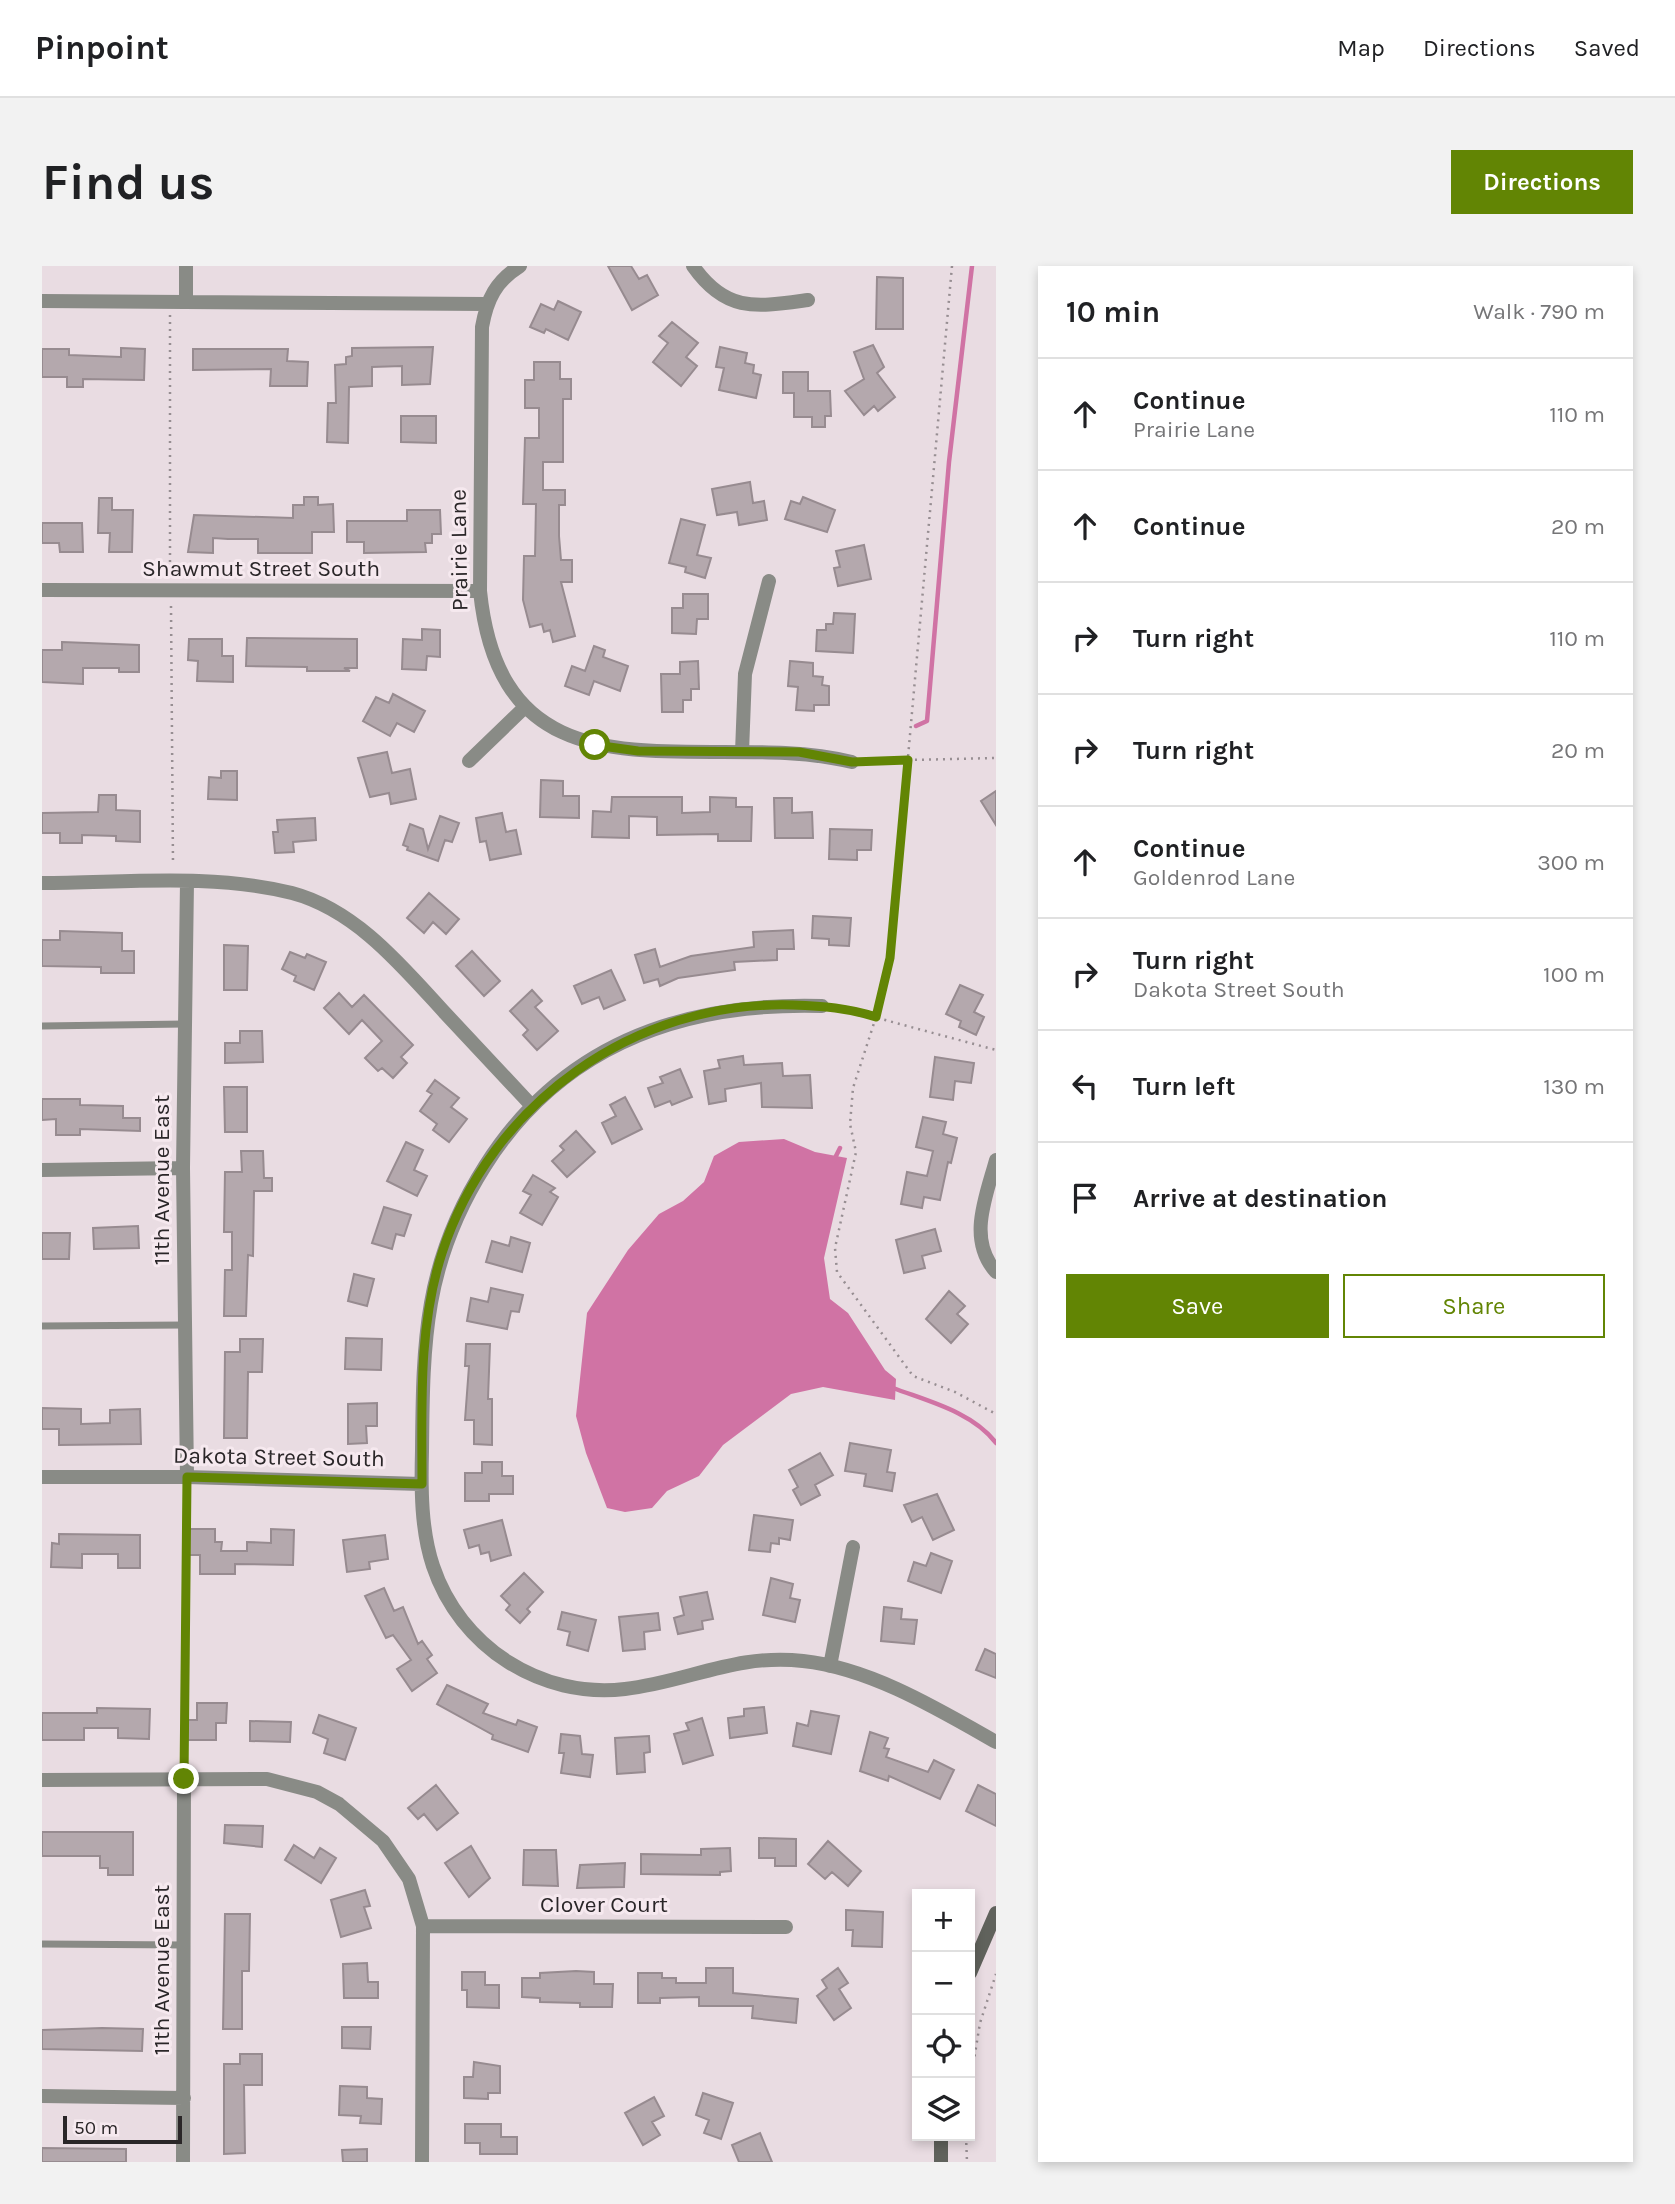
<!DOCTYPE html>
<html lang="en">
<head>
<meta charset="utf-8">
<style>
	:root { --surface:#fff; --page:#f2f2f2; --text:#202124; --muted:#757577; --line:#e0e0e0; --accent:#628504 }
	body { margin:0; font-family:Karla,sans-serif; background:var(--page); color:var(--text) }
	.controls { position:absolute; right:21px; bottom:21px; display:grid; overflow:hidden; border-radius:0px; box-shadow:0 4px 10px #0003 }
	.controls button { width:63px; height:63px; display:grid; place-items:center; padding:0; border:0; border-bottom:2px solid var(--line); background:var(--surface); color:var(--text); font:35px sans-serif }
	.scale { position:absolute; left:21px; bottom:18px; width:119px; box-sizing:border-box; padding-left:7px; border:4px solid #2a2628; border-top:0; font-size:19px; line-height:24px; white-space:nowrap; color:#2a2628; -webkit-text-stroke:5px #f6e9ef; paint-order:stroke }
	.stop { position:absolute; width:21px; height:21px; margin:-16px; border:5px solid #628504; border-radius:50%; background:#fff }
	.stop.end { background:#628504; border-color:#fff; box-shadow:0 2px 7px #0008 }
	.list { margin:0; padding:0; list-style:none }
	h2 { display:flex; justify-content:space-between; align-items:center; height:91px; margin:0; padding:0 28px; font-size:30px }
	h2 small { font-size:23px; font-weight:400; color:var(--muted) }
	.list li { display:grid; grid-template-columns:46px 1fr auto; gap:21px; align-items:center; box-sizing:border-box; height:112px; padding:0 28px; border-top:2px solid var(--line) }
	.list b { display:block; font-size:26px; white-space:nowrap }
	.list p { margin:0; font-size:23px; white-space:nowrap; color:var(--muted) }
	.list em { font-size:23px; font-style:normal; color:var(--muted) }
	.actions { display:flex; gap:14px; padding:21px 28px }
	.actions a { flex:1; padding:16px 0; border:2px solid var(--accent); border-radius:0px; text-align:center; font-size:24px; color:var(--accent) }
	.actions .main { background:var(--accent); color:#fff }
	.icon { flex:none; width:38px; height:38px; fill:none; stroke:currentColor; stroke-width:2; stroke-linecap:round; stroke-linejoin:round }
	.map { position:relative; flex:none; width:954px; height:1896px; overflow:hidden; border-radius:0px }
	header { display:flex; align-items:center; gap:42px; box-sizing:border-box; height:98px; padding:0 35px; background:var(--surface); border-bottom:2px solid var(--line) }
	header strong { font-size:33px }
	nav { display:flex; gap:38px; margin-inline-start:auto; font-size:24px }
	.intro { display:flex; align-items:center; justify-content:space-between; box-sizing:border-box; height:168px; padding:0 42px }
	h1 { margin:0; font-size:49px }
	.button { padding:18px 32px; border-radius:0px; background:var(--accent); color:#fff; font-size:24px; font-weight:700 }
	main { display:flex; gap:42px; padding:0 42px }
	aside { flex:1; background:var(--surface); border-radius:0px; box-shadow:0 4px 10px #0003 }
	.map>svg:first-child { display:block }
	.water { fill:#d073a4 }
	.lines { fill:none; stroke-linecap:round; stroke-linejoin:round }
	.stream { stroke:#d073a4; stroke-width:4.5 }
	.building { fill:#b4a8ad; stroke:#978b90; stroke-width:2 }
	.path { stroke:#978e92; stroke-width:2.5; stroke-dasharray:2 5; stroke-linecap:butt }
	.lane { stroke:#898b86; stroke-width:7 }
	.street { stroke:#898b86; stroke-width:14 }
	.secondary { stroke:#60625c; stroke-width:14 }
	.route { stroke:#628504; stroke-width:9 }
	.labels { text-anchor:middle; dominant-baseline:central; stroke-width:6; stroke-linejoin:round; paint-order:stroke }
	.street-label { font-size:23px; fill:#2a2628; stroke:#f6e9ef }
</style>
</head>
<body>
<header>
<strong>Pinpoint</strong>
<nav><a>Map</a><a>Directions</a><a>Saved</a></nav>
</header>
<div class="intro"><h1>Find us</h1><a class="button">Directions</a></div>
<main>
<div class="map">
<svg width="954" height="1896" viewBox="0 0 954 1896">
	<rect width="100%" height="100%" fill="#e9dce2"/>
	<!-- water -->
	<path class="water" d="M742 873 773 886 805 892 782 992 788 1033 806 1047 843 1104 854 1113 853 1134 781 1121 749 1128 681 1179 657 1210 625 1225 610 1242 583 1246 565 1242 544 1187 534 1150 545 1047 586 984 617 948 641 935 662 916 672 890 697 876Z"/>
	<g class="lines">
		<!-- stream -->
		<path class="stream" d="M874 460 885 455 907 196 930 0
			M792 894 798 882
			M851 1122C885 1135 931 1146 954 1177"/>
	</g>
	<!-- building -->
	<path class="building" d="M566 0H589L597 13 605 9 616 29 590 44Z
		M835 11 861 12V63H834Z
		M516 35 539 46 526 74 504 63 502 67 488 61 499 38 512 44Z
		M630 56 656 77 644 91 655 100 639 120 611 96 626 77 617 70Z
		M831 79 842 101 835 107 853 131 836 145 832 140 822 149 803 125 822 113 812 86Z
		M391 81 388 118 360 119V100L330 101V120L307 121 306 177 285 176 286 137H294L293 99 304 98V91L310 90V82Z
		M678 81 705 87 703 97 712 99 711 107 719 109 714 132 677 124 682 102 674 101Z
		M79 82 103 83 102 114 41 113V121H25V111H0V83H27V89L79 91Z
		M151 83H246L245 95 266 96 265 120H228L229 103 151 104Z
		M492 96H518V113H529V133H521V196H501V224H523V239H517V270L519 294H530V316H519L533 370 511 376 508 364 502 366 500 358 488 361 481 334 482 290H493L494 238H481L483 172H497V142H483V114H492Z
		M741 106H766V125H788L789 150H783V161H770V151H752V127H741Z
		M359 150H394V177L359 176Z
		M708 216 711 237 722 235 725 254 697 259 695 246 675 249 670 223Z
		M262 231H276V239L291 238 292 266H270V287H216V273H186L171 272V287L146 286 152 249 251 252V239H262Z
		M761 231 793 244 785 266 743 253 749 235 758 238Z
		M57 232H70V244H91L90 286H67L68 267H56Z
		M365 244H398L399 268H390V277H383L384 286 322 287V276H305V255H365Z
		M639 253 663 259 655 289 669 292 663 312 643 306 644 301 627 297Z
		M0 257H40L41 286H18L17 277H0Z
		M822 279 829 313 796 320 792 302 798 301 794 285Z
		M641 328H666V353H655L654 368 630 367V342H641Z
		M792 347 813 348 811 387 774 385 775 364H784V358H791Z
		M380 363 398 364V391L385 390 384 404 360 403 361 373 380 374Z
		M205 372 315 373V402H302L308 405H265V401L204 400Z
		M147 373H180V390H191V416L155 415 156 395 146 394Z
		M20 376 97 379V406H77V402H41V418L0 416V384H20Z
		M552 380 563 384 561 391 586 400 578 425 552 415 547 429 523 420 530 400 543 405Z
		M656 395 657 423H649V434H641V446H620L619 408H638V396Z
		M748 395 771 397V410L781 411 780 419 787 420V439H772V445L754 444 756 421 746 420Z
		M351 428 383 445 372 466 355 457 348 470 321 455 334 431 347 437Z
		M345 486 350 507 368 503 374 533 349 538 347 527 328 531 316 492Z
		M179 505H195V534L166 533 167 511 179 512Z
		M499 514 521 515V530H537V552L498 551Z
		M954 525V559L939 535Z
		M57 529H74V544L98 545V576L74 575V570L40 569V577H18V567H0V547L56 546Z
		M570 531H640V547L668 546V531L694 532V541H710L709 575H676V568L615 569V551L587 550V572L550 571 551 545 569 546Z
		M732 532H750V547L770 546 771 572H733Z
		M460 547 464 566 474 564 479 588 448 594 444 575 438 576 434 552Z
		M398 550 417 557 410 576 403 574 396 595 365 584 366 581 361 579 368 558 381 563 386 583Z
		M273 552 274 574 251 576 252 586 233 587 231 566H236L235 554Z
		M788 563 830 564 829 584H815V594L787 593Z
		M387 627 417 653 404 668 391 656 382 667 365 652Z
		M771 650 809 652 807 680 787 679V673L770 672Z
		M751 664 752 683H735V694L692 696 693 704 636 712 618 720 616 713 602 717 593 689 613 683 618 701 649 690 712 681 711 666Z
		M18 665 80 667V685H92V707H59V701L0 700V674H18Z
		M182 679 206 680 205 724H182Z
		M430 685 458 715 442 730 414 700Z
		M248 686 263 692 265 688 284 696 272 724 252 715 254 710 240 703Z
		M569 704 583 734 562 743 557 731 540 738 532 720Z
		M918 719 941 729 932 746 942 751 934 769 917 761 919 755 904 748Z
		M490 724 500 735 493 741 516 765 495 784 481 769 486 764 468 745Z
		M297 727 310 741 322 729 371 779 359 791 365 797 351 812 340 802 336 805 323 792 340 775 320 754 307 768 282 742Z
		M198 765H220L221 796 183 797V777H198Z
		M701 790 702 799 740 797 741 810 768 809 770 842 720 841 719 817 683 823 684 835 667 838 662 805 678 802 676 794Z
		M893 791 932 797 929 817 913 815 911 834 888 831Z
		M638 803 650 831 630 839 628 835 613 841 606 822 621 817 618 811Z
		M393 814 417 832 409 841 425 853 407 876 391 864 395 858 378 845 390 828 385 825Z
		M182 821H205V866H183Z
		M583 831 600 863 570 878 560 857 574 850 568 839Z
		M0 833H38V839L81 840V852H98V865L38 863V869H14V853L0 854Z
		M881 851 904 856 901 868 915 872 909 897 906 896 898 934 882 931 880 942 859 938 865 906 885 910 891 885 874 881Z
		M534 865 553 886 525 911 510 895 522 884 518 880Z
		M364 876 381 884 372 904 385 910 375 930 345 915Z
		M199 885H221L222 912H230V925H212L211 990 206 989 204 1050H182L183 1004H190V966H182L183 906H200Z
		M491 909 513 922 508 926 516 931 500 959 478 947 489 929 481 925Z
		M342 941 369 949 362 970 354 968 350 983 330 977Z
		M96 960 97 982 52 983 51 962Z
		M893 963 899 985 880 990 883 1002 862 1007 854 974Z
		M0 967H28L27 993H0Z
		M469 971 488 977 480 1006 444 996 450 975 467 980Z
		M312 1008 332 1013 325 1040 306 1035Z
		M449 1022 481 1029 477 1046 469 1045 465 1063 425 1055 429 1032 446 1036Z
		M907 1025 923 1040 915 1048 926 1058 909 1077 884 1053Z
		M304 1072 340 1073 339 1104 303 1103Z
		M198 1073H221L220 1106H206L205 1172H182L183 1086H198Z
		M424 1078H448L446 1133H450V1179L432 1178V1154H423L427 1100H423Z
		M335 1137V1160H324L325 1177 306 1178V1138Z
		M0 1142 39 1143V1158L68 1157V1144L98 1143 99 1178 17 1179V1163H0Z
		M808 1177 849 1184 845 1206 853 1207 850 1225 822 1220 824 1208 803 1205Z
		M778 1187 791 1209 773 1219 778 1229 759 1239 751 1224 756 1221 747 1204Z
		M440 1196H460V1210H471V1228H447V1235H423V1207H440Z
		M895 1228 912 1264 891 1274 880 1251 870 1256 862 1239Z
		M712 1249 751 1254 748 1274 737 1272V1278L729 1277 728 1286 707 1284Z
		M460 1254 469 1289 449 1295 447 1286 439 1288 437 1279 427 1282 422 1264Z
		M145 1263H173V1276H180L179 1285H205V1276L229 1277V1263L252 1264 251 1299 193 1298V1308H158V1289H145Z
		M17 1268 98 1269V1302H76V1288H40V1302L9 1301 10 1277 17 1278Z
		M343 1269 346 1293 327 1296 328 1303 305 1306 301 1274Z
		M889 1287 910 1295 899 1327 866 1315 872 1296 884 1300Z
		M482 1307 501 1326 485 1343 488 1346 478 1357 464 1344 468 1339 459 1330Z
		M729 1312 751 1318 748 1332 758 1334 753 1356 721 1349Z
		M342 1322 352 1345 361 1341 376 1378 380 1375 390 1389 385 1393 395 1407 370 1425 355 1403 369 1394 351 1369 344 1372 323 1330Z
		M665 1326 671 1353 660 1355 661 1363 636 1368 632 1352 642 1349 638 1331Z
		M842 1341 860 1343 859 1353 875 1354 872 1378 839 1375Z
		M520 1346 554 1354 546 1385 525 1379 528 1366 516 1363Z
		M616 1347 618 1364 602 1366 603 1383 581 1385 577 1351Z
		M943 1383 954 1388V1412L934 1404Z
		M405 1419 446 1438 441 1447 474 1459 476 1454 495 1461 486 1486 450 1473 451 1469 395 1438Z
		M155 1437H185L184 1457H174V1474H145L146 1454H155Z
		M722 1441 725 1467 688 1472 686 1452 702 1450V1443Z
		M55 1442 108 1443 107 1473 76 1472V1462H42V1474H0V1447H55Z
		M769 1445 797 1450 789 1488 751 1480 755 1457 766 1460Z
		M277 1449 314 1462 303 1494 282 1487 286 1473 271 1467Z
		M660 1452 671 1489 641 1498 632 1468 647 1464 644 1457Z
		M208 1455 249 1456 248 1476 208 1475Z
		M828 1466 846 1472 842 1482 847 1483 844 1491 886 1506 892 1494 912 1504 898 1533 847 1510 846 1515 818 1505Z
		M519 1468 538 1470 540 1488 551 1489 548 1511 519 1507 522 1487H517Z
		M607 1470 608 1486 602 1487 603 1506 575 1508 573 1472Z
		M394 1519 416 1547 395 1564 382 1548 376 1553 366 1542Z
		M936 1519 954 1528V1560L924 1545Z
		M183 1559 221 1560 220 1581 182 1577Z
		M0 1566H91V1609H66V1602H58V1590H0Z
		M717 1572 754 1573V1600H733V1592H717Z
		M786 1575 819 1605 806 1620 790 1606 783 1613 766 1598Z
		M252 1579 272 1592 278 1582 294 1592 279 1617 243 1594Z
		M429 1580 448 1612 427 1631 403 1597Z
		M688 1582 689 1605 678 1606V1609L599 1608V1588L659 1589V1583Z
		M482 1584H514L516 1620 481 1619Z
		M583 1597 582 1621 535 1622 538 1599Z
		M323 1624 328 1640 322 1641 329 1662 299 1671 289 1634Z
		M804 1644 841 1646 840 1681 810 1680 811 1664H804Z
		M183 1648H208L207 1705H200V1763H181Z
		M325 1697 326 1716H336V1732H302L301 1698Z
		M664 1702H691V1727L756 1733 754 1757 710 1752 711 1740H657V1731L618 1732V1737H596V1707H620V1712H634V1717H664Z
		M796 1702 806 1717 797 1723 809 1742 792 1754 775 1730 785 1722 780 1714Z
		M534 1705 552 1706V1718H571L570 1741H538V1737L498 1736V1732L480 1731V1712H498V1707Z
		M420 1706H443V1719H457V1742L425 1741V1724H420Z
		M300 1761H329L328 1783 300 1782Z
		M60 1762 101 1763 100 1785 0 1783V1764Z
		M198 1788H220V1819H202L203 1887 182 1888V1798H198Z
		M432 1796 458 1800V1827H446V1833L422 1832V1811H431Z
		M298 1820 325 1821V1832L340 1833 339 1858 318 1857 319 1850 297 1849Z
		M661 1827 691 1837 679 1873 662 1867 667 1854 654 1849Z
		M612 1831 622 1850 610 1856 618 1869 601 1879 583 1847Z
		M423 1858H459V1871H475V1888H438V1877H423Z
		M718 1867 730 1896H697L690 1879Z
		M0 1882 84 1883V1896H0Z
		M325 1883V1896H301L300 1884Z"/>
	<g class="lines">
		<!-- path -->
		<path class="path" d="M910 0 848 692 834 751 811 822 808 858 814 886 793 982 795 1006 871 1110 913 1126 954 1148
			M128 49V309
			M129 340 131 599
			M824 495 954 492
			M795 741 954 784
			M142 1498 145 1225
			M928 1818 938 1757 954 1708
			M924 1870 925 1896"/>
		<!-- lane -->
		<path class="lane" d="M0 760 143 758
			M0 1060 143 1059
			M0 1678 142 1679"/>
		<!-- street -->
		<path class="street" d="M144 0V34
			M478 0C454 15 445 33 440 61L438 325C461 551 660 460 810 496
			M651 0C684 47 714 41 766 34
			M0 35 444 38
			M0 324 438 325
			M700 486 703 408 727 315
			M427 495 483 441
			M145 616 141 902 145 1211
			M0 617C81 617 170 607 250 627 314 644 360 700 403 747 432 778 461 809 490 840
			M780 740C642 736 520 778 443 900 382 996 381 1074 380 1185 379 1223 379 1264 391 1300 418 1381 499 1433 583 1423 645 1416 695 1387 761 1395 828 1402 896 1443 954 1476
			M954 894C944 931 925 973 954 1006
			M0 904 141 902
			M0 1211H145L379 1218
			M788 1400 811 1281
			M0 1514 225 1513 275 1526 297 1538 341 1575 367 1613 381 1660 380 1896
			M381 1660 744 1661
			M0 1830 142 1832
			M141 1896 142 1513"/>
		<!-- secondary -->
		<path class="secondary" d="M928 1707 954 1647
			M899 1870V1896"/>
	</g>
	<g class="lines">
		<!-- route -->
		<path class="route" d="M142 1513 145 1211 380 1218C380 1140 376 1061 400 987 449 837 593 734 751 739 781 740 806 742 834 751L848 692 866 494 810 496 757 486 596 485 553 479"/>
	</g>
	<g class="labels">
		<!-- street labels -->
		<g class="street-label">
			<text transform="translate(417 284) rotate(-91)">Prairie Lane</text>
			<text x="219" y="302">Shawmut Street South</text>
			<text transform="translate(119 914) rotate(-90)">11th Avenue East</text>
			<text transform="translate(237 1191) rotate(1)">Dakota Street South</text>
			<text x="562" y="1638">Clover Court</text>
			<text transform="translate(119 1704) rotate(-90)">11th Avenue East</text>
		</g>
	</g>
</svg>
<div class="controls">
<button>+</button>
<button>−</button>
<button><svg class="icon" aria-label="locate" viewBox="0 0 24 24"><circle cx="12" cy="12" r="6"/><path d="M12 2v4M12 18v4M2 12h4M18 12h4"/></svg></button>
<button><svg class="icon" aria-label="layers" viewBox="0 0 24 24"><path d="M12 4l9 5-9 5-9-5zM3 14l9 5 9-5"/></svg></button>
</div>
<div class="scale">50 m</div>
<div class="stop" style="left:553px;top:479px"></div>
<div class="stop end" style="left:142px;top:1513px"></div>
</div>
<aside>
<h2>10 min<small>Walk · 790 m</small></h2>
<ul class="list">
<li><svg class="icon" aria-label="ahead" viewBox="0 0 24 24"><path d="M12 20V5M6 11l6-6 6 6"/></svg><div><b>Continue</b><p>Prairie Lane</p></div><em>110 m</em></li>
<li><svg class="icon" aria-label="ahead" viewBox="0 0 24 24"><path d="M12 20V5M6 11l6-6 6 6"/></svg><div><b>Continue</b></div><em>20 m</em></li>
<li><svg class="icon" aria-label="right" viewBox="0 0 24 24"><path d="M7 20v-9h11M14 6l5 5-5 5"/></svg><div><b>Turn right</b></div><em>110 m</em></li>
<li><svg class="icon" aria-label="right" viewBox="0 0 24 24"><path d="M7 20v-9h11M14 6l5 5-5 5"/></svg><div><b>Turn right</b></div><em>20 m</em></li>
<li><svg class="icon" aria-label="ahead" viewBox="0 0 24 24"><path d="M12 20V5M6 11l6-6 6 6"/></svg><div><b>Continue</b><p>Goldenrod Lane</p></div><em>300 m</em></li>
<li><svg class="icon" aria-label="right" viewBox="0 0 24 24"><path d="M7 20v-9h11M14 6l5 5-5 5"/></svg><div><b>Turn right</b><p>Dakota Street South</p></div><em>100 m</em></li>
<li><svg class="icon" aria-label="left" viewBox="0 0 24 24"><path d="M17 20v-9H6M10 6l-5 5 5 5"/></svg><div><b>Turn left</b></div><em>130 m</em></li>
<li><svg class="icon" aria-label="arrive" viewBox="0 0 24 24"><path d="M6 21V4h12l-3 4 3 4H6"/></svg><div><b>Arrive at destination</b></div></li>
</ul>
<div class="actions"><a class="main">Save</a><a>Share</a></div>
</aside>
</main>
</body>
</html>
